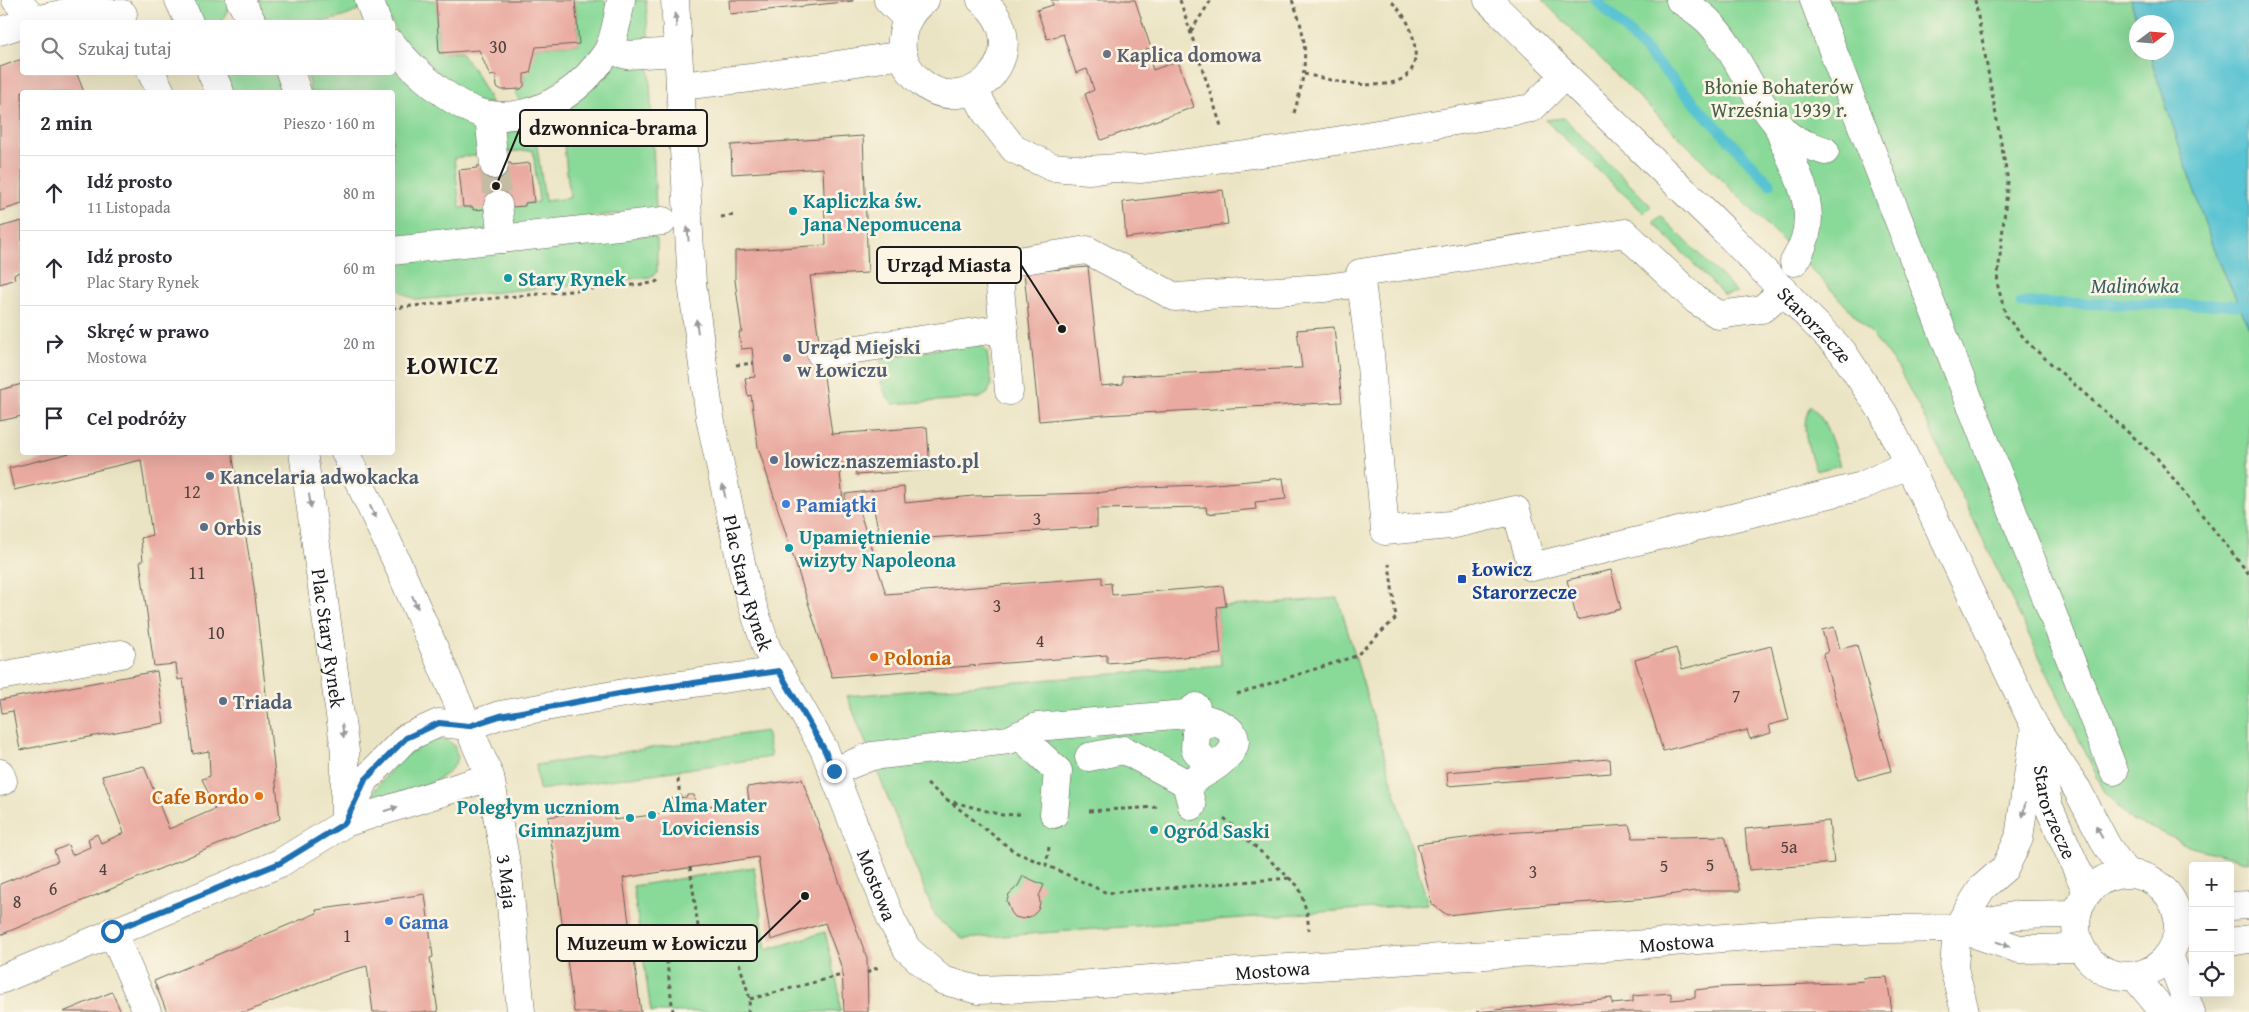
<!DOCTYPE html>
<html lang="pl">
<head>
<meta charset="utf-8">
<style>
	:root { --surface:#fff; --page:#f7f7f7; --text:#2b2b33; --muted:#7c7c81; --line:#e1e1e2 }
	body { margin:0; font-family:"Gentium Book Plus",serif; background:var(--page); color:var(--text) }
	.controls { position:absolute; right:15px; bottom:15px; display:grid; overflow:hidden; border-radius:5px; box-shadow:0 5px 20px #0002 }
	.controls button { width:45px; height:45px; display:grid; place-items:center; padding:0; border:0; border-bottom:1px solid var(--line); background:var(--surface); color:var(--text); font:25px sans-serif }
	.compass { position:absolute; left:2129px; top:15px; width:45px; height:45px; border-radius:50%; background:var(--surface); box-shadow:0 5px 20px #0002; rotate:74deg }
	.stop { position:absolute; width:15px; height:15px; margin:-11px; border:4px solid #1f6fb2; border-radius:50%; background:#fff }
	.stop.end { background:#1f6fb2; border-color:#fff; box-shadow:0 1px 5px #0008 }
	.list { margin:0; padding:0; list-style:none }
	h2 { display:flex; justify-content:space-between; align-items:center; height:65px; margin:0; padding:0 20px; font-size:21px }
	h2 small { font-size:16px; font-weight:400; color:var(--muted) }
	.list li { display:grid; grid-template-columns:32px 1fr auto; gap:15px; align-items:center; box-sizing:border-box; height:75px; padding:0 20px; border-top:1px solid var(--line) }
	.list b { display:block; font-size:19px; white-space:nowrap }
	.list p { margin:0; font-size:16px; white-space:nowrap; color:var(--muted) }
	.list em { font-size:16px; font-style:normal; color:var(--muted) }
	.icon { flex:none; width:28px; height:28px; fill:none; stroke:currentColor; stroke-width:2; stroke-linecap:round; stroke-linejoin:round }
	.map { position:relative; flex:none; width:2249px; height:1012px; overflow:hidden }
	.search { position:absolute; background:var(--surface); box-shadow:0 5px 20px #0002; left:20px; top:20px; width:375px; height:55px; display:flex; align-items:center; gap:12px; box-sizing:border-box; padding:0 18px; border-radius:5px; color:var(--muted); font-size:19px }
	.panel { position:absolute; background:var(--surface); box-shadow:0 5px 20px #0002; left:20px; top:90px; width:375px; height:365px; border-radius:5px }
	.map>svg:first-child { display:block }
	.green { fill:#89d998; stroke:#527a5a }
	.water { fill:#58c3d2; stroke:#3a7077 }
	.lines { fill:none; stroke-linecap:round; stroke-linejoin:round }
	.stream { stroke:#58c3d2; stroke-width:11 }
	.building { fill:#eaaaa1 }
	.minor-tunnel { stroke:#c2bca2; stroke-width:28; stroke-dasharray:28 14; stroke-linecap:butt }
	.minor-casing { stroke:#646257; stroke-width:29 }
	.path { stroke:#646257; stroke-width:3; stroke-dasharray:4 4; stroke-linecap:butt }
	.minor { stroke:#fff; stroke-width:28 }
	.oneway { fill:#999 }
	.route { stroke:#1f6fb2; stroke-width:6 }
	.worship-dot { fill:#6b7280; stroke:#fcf5e5; stroke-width:2 }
	.culture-dot { fill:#0f9aa8; stroke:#fcf5e5; stroke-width:2 }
	.service-dot { fill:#5c6f8a; stroke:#fcf5e5; stroke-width:2 }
	.shop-dot { fill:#3f7fe0; stroke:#fcf5e5; stroke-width:2 }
	.transit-dot { fill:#1a4fb4; stroke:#fcf5e5; stroke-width:2 }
	.food-dot { fill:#e8710a; stroke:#fcf5e5; stroke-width:2 }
	.labels { text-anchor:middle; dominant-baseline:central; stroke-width:5; stroke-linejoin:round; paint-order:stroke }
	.number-label { font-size:18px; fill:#50403d }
	.worship-label { font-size:20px; font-weight:bold; fill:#5b616d; stroke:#fcf5e5; text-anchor:start }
	.park-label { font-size:20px; fill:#425e47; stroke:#fcf5e5 }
	.culture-label { font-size:20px; font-weight:bold; fill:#0d838f; stroke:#fcf5e5; text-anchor:start }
	.street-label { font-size:20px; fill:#1c1c1c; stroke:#fcf5e5 }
	.service-label { font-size:20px; font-weight:bold; fill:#4e5e75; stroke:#fcf5e5; text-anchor:start }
	.shop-label { font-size:20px; font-weight:bold; fill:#366cbe; stroke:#fcf5e5; text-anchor:start }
	.transit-label { font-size:20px; font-weight:bold; fill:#164399; stroke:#fcf5e5; text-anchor:start }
	.food-label { font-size:20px; font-weight:bold; fill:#c56008; stroke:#fcf5e5; text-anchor:start }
	.water-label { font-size:21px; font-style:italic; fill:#345f65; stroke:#fcf5e5 }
	.district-label { font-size:25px; font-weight:bold; letter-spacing:1px; fill:#1c1c1c; stroke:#fcf5e5 }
	.leader { fill:none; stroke:#1c1c1c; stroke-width:2 }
	.callout-dot { fill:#1c1c1c; stroke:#fcf5e5; stroke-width:2 }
	.callout { fill:#fcf5e5; stroke:#1c1c1c; stroke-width:2 }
	.callout-label { font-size:21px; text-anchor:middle; font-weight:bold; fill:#1c1c1c }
</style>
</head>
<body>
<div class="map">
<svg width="2249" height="1012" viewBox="0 0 2249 1012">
	<rect width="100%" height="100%" fill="#fcf5e5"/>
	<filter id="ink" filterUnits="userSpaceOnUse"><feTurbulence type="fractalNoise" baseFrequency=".02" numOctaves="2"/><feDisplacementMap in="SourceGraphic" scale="10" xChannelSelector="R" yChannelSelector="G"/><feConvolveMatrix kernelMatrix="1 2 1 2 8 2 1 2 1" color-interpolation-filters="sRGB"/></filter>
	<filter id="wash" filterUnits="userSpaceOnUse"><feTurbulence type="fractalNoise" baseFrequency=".0096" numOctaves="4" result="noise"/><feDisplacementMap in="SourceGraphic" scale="20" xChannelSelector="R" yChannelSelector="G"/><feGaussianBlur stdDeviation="1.12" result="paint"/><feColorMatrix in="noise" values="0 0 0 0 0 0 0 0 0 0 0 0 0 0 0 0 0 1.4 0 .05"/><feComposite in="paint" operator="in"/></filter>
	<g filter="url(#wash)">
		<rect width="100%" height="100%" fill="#ebe4c4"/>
		<!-- green -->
		<path class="green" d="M185 0H228L229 6 222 22H195Z
			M251 0H360V8C348 21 295 27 277 22 265 19 258 10 251 0Z
			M378 0H436L439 53 461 52 476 73 492 104 468 100 397 35 392 22H390Z
			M575 0H605L609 7V23L581 73 522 103 517 97 515 90 521 89 524 86V74L536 47 579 44Z
			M629 0H646L649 49 625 41Z
			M1542 0H2130L2138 22 2136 52 2149 53 2213 248 2249 327V862L2191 847 2154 829 2133 822 2105 793 1922 413 1898 368 1872 334 1824 282Z
			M393 56 475 124 480 132 482 154 454 158 460 208 539 202 533 150 505 152 502 138C509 127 519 126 531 128L535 133 545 201 570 198 561 119 565 107 616 63 649 59 656 209 393 241 392 92H310L308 75V73L392 72Z
			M218 73H275L285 92H227Z
			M1564 118 1651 206 1644 213 1545 120Z
			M1661 216 1737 292 1724 295 1653 222Z
			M650 235 657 239V272L650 277 418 300C395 293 393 283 392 261Z
			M974 343 983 347 987 352 990 375 991 384 988 393 980 398 893 404C882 394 876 371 882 358Z
			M1810 406C1828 420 1832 444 1840 465L1816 471C1809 450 1799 427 1810 406Z
			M1338 598 1428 904 963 939 936 918 847 696 1221 665 1217 607Z
			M766 731 771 757 539 790 536 765Z
			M432 740H447L454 745 458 758C448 786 395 795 369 797L401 758Z
			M754 867 766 950 825 932 839 991 840 1012H651L633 886Z"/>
		<!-- water -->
		<path class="water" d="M2130 0H2249V327L2213 248 2149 53 2166 52V22H2138Z"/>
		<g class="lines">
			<!-- stream -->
			<path class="stream" d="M1596 0 1633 37 1770 184
				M2021 303 2249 305"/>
		</g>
		<g id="blocks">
			<!-- building -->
			<path class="building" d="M436 0H575L579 44 536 47 530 73 524 74V86L521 89 502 90 497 87 496 75 490 76 479 50 439 53Z
				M729 0H853V1L730 14Z
				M1051 0H1135L1151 48 1146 49 1153 70 1178 61 1194 107 1101 140 1085 94 1094 90 1087 69 1076 73 1063 34 1047 39 1037 10 1053 5Z
				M22 59V72H76L84 92H22V204L0 211V67Z
				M863 136 868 273 810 276 832 434 927 427 930 470 856 475 855 463 839 464 844 508H846L845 494 904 487 905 503 973 496 1096 493 1143 487 1204 485 1283 478 1286 499 1255 502 1256 509 1207 514 1206 507 1097 509V527L881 541 873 506 858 507 886 594 1102 577V584L1111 583 1112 595 1223 586 1226 606 1217 607 1221 654 1107 663V655L832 677 758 447 751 395 748 396 745 378 755 377 752 348 741 349 739 332H742L735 280V251L826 245 823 168 732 174 731 145Z
				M511 163V165L530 163 534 202 525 203V206L473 210V207H463L459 170 477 168V166Z
				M1223 190 1228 224 1126 238 1123 202Z
				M22 221V280L19 272 14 275 15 279 0 284V227Z
				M1088 267 1101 386 1123 384V376L1302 368 1297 330 1334 327 1342 402 1104 415 1039 421 1024 272Z
				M22 384V416L0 421V390Z
				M74 452H232L254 587 280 819 0 935V884L58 861 54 851 68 845 72 855 90 847 88 839 97 834 101 843 124 833 102 776 144 766 169 829 215 809 202 779 210 776 209 751 193 754 183 679 178 680 176 664 154 666 140 561H143L141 538 152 535 141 460 14 490 9 468Z
				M1611 570 1621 609 1577 620 1567 580Z
				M1834 627 1840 649 1857 645 1891 771 1858 780 1823 654 1828 652 1822 630Z
				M1771 646 1789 720 1769 725 1771 733 1750 739 1747 730 1663 751 1635 660 1676 648 1682 669Z
				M157 671 164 723 20 750 13 711 2 713 0 700Z
				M1610 759 1611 773 1448 786 1447 772Z
				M802 779 867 958 868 1012H844L842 968 825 923 771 940 758 857 623 878 641 1012H574L548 817 613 807 614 820 652 815 669 812 668 799 687 797V795H694L695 800H693L696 808 749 800 747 787Z
				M1829 821 1834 863 1749 870 1745 829Z
				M1629 825 1633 838 1725 836 1740 891H1695L1649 898 1520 907 1447 915 1432 904 1417 844 1505 833Z
				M1023 876 1044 885 1039 896 1040 903 1038 910 1032 916 1023 919 1015 917 1011 912 1007 901 1009 894 1018 886Z
				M425 894 433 957 430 958 438 1012H373L367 966 341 973 246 1012H167L154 981 317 913 316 910Z
				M1887 977 1892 1012H1476L1612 998V1004L1633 1002V996L1671 993V1000L1695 998V990L1722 987 1840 983 1864 981 1863 978Z
				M112 992 121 1012H63Z"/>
		</g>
	</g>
	<g filter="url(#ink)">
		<use href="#blocks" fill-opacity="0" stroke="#646257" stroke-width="1"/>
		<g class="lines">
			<!-- minor-tunnel -->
			<path class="minor-tunnel" d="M494 165 498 205"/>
			<!-- minor casing -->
			<g class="minor-casing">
				<g id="minor">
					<path d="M16 0 35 20"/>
					<path d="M179 0 189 22"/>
					<path d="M240 0 252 22"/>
					<path d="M369 0 377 22"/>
					<path id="s1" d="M675 0 692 283 710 418 746 586 767 649 824 749 892 921 907 949 942 980 978 990 1053 987 1273 969 1593 948 1763 935 1885 929 1957 928 2018 915 2077 914"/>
					<path d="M888 0 908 19"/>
					<path d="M925 0C909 11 900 30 902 50 904 63 911 74 921 82 969 124 1041 49 981 0"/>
					<path id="s2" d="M1488 0 1723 229 1842 351 1884 414 2035 727 2077 789 2107 846 2126 873"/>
					<path d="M1680 0C1690 7 1702 14 1710 23 1741 56 1753 103 1787 134 1797 143 1812 146 1825 151"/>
					<path d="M1814 0 1840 70 2114 771"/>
					<path d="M27 22 73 11 123 14"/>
					<path d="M0 31 22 24"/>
					<path d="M392 44C411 69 458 111 489 115 532 121 573 96 598 64 602 59 607 54 609 48 616 33 618 16 621 0"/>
					<path d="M609 50 627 55 678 52"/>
					<path d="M151 72 161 92"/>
					<path d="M211 72 220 92"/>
					<path d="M290 72 297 92"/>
					<path d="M680 86 751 78 903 55"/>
					<path d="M974 90 987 114 1014 149 1052 167 1088 170 1117 168 1142 169 1282 150 1532 108 1564 76"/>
					<path d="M489 115 494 165"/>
					<path d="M1778 126C1793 172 1827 212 1794 262"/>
					<path d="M498 205 502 239"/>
					<path d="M392 251 663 221"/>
					<path d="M1784 290 1762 309 1719 315 1697 301 1625 233 1360 273 1370 354 1385 531 1450 525 1516 510 1532 567 1862 486 1908 464"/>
					<path d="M821 354 1004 328"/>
					<path d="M1009 391 998 264 1087 250 1175 297 1325 288 1361 283"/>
					<path id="s3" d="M303 452 345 751V813"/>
					<path id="s4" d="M345 452 395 558 490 777 508 874 521 1012"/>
					<path d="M0 676 121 654"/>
					<path d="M1186 714C1197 717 1210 719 1220 724 1262 744 1205 774 1186 783"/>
					<path d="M1209 721 1196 733 1195 749 1211 769"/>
					<path d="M1019 735 1058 771 1054 814"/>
					<path id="s5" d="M2040 755 2048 805 2087 892"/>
					<path d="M1089 757 1124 750 1186 783 1192 806"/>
					<path d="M834 771 872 756 1009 740 1037 727 1186 714 1196 707"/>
					<path d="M0 773 3 781 0 782"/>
					<path d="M345 823 365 780 406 738 439 723 469 726 500 715 630 692 779 671"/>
					<circle cx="2127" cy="925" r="51"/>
					<path d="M2230 906 2249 905"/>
					<path d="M1957 928 2019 949 2081 948"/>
					<path d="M112 931 147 1012"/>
					<path d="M2230 942 2249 939"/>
					<path d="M2169 955 2191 1012"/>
					<path d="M2134 976 2164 1012"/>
					<path d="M0 980 280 863 345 823 490 777"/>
					<path d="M1965 1012 1954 968 1957 928 1982 888 2005 868 2019 838 2035 727"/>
				</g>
			</g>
			<!-- path -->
			<path class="path" d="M1180 0 1221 126
				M1292 0C1310 42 1307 70 1294 113
				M1975 0 2008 181 1997 283 2006 316 2029 344 2157 458 2249 574
				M1191 31 1211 0
				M1304 74C1332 80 1420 105 1415 50 1413 28 1406 16 1390 0
				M721 217 734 215
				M392 308 654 283 659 280
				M736 365 754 363
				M1237 694 1356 656 1396 618 1389 564
				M678 779 680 798
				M927 784 1015 852 1046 865
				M946 800 1002 815 1020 814
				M1089 811 1157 807
				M1224 818 1299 887 1307 913 1309 930
				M1049 847 1046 865 1107 893 1290 878
				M690 867 701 949
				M867 973 880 966
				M750 999 842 975
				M673 1012 666 955 734 946 750 999 748 1012"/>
			<!-- minor -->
			<use href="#minor" class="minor"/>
		</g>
		<!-- one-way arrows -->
		<defs><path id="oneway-solid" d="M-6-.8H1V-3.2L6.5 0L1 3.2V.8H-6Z" transform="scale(1.25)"/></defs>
		<g class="oneway">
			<use href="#oneway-solid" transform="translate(676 20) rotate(-93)"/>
			<use href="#oneway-solid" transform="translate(688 234) rotate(-95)"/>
			<use href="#oneway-solid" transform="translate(697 326) rotate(-97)"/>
			<use href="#oneway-solid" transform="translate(724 491) rotate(-101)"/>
			<use href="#oneway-solid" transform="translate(310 501) rotate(82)"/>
			<use href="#oneway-solid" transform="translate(373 512) rotate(65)"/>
			<use href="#oneway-solid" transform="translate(415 602) rotate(66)"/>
			<use href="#oneway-solid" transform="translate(343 731) rotate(82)"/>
			<use href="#oneway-solid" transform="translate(391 809) rotate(-17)"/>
			<use href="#oneway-solid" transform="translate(2024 810) rotate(99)"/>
			<use href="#oneway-solid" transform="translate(2099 832) rotate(-119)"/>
			<use href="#oneway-solid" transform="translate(2003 944) rotate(19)"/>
		</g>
	</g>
	<g class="lines" filter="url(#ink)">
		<!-- route -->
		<path class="route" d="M112 931 280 863 345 823 365 780 406 738 439 723 469 726 500 716 630 692 779 671 824 749 834 771"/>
	</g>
	<!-- markers -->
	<circle class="worship-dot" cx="1107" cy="54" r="5"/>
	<g class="culture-dot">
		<circle cx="793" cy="211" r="5"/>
		<circle cx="508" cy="278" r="5"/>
		<circle cx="789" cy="548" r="5"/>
		<circle cx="652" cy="815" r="5"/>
		<circle cx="630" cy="818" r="5"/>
		<circle cx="1154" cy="830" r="5"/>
	</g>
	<g class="service-dot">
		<circle cx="787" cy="358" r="5"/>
		<circle cx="774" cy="460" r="5"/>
		<circle cx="210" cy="476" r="5"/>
		<circle cx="204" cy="527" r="5"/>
		<circle cx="223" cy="701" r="5"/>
	</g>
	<g class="shop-dot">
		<circle cx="786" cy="504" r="5"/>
		<circle cx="389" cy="921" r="5"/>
	</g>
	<rect class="transit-dot" x="1457" y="574" width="10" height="10" rx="2.5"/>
	<g class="food-dot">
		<circle cx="874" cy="657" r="5"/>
		<circle cx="259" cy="796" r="5"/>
	</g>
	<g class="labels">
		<!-- number labels -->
		<g class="number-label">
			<text x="498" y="46">30</text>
			<text x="192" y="491">12</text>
			<text x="1037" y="518">3</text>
			<text x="197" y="572">11</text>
			<text x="997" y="605">3</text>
			<text x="216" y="632">10</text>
			<text x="1040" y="640">4</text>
			<text x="1736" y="695">7</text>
			<text x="1789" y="846">5a</text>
			<text x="1710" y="864">5</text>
			<text x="1664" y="865">5</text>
			<text x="103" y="868">4</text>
			<text x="1533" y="871">3</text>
			<text x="53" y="888">6</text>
			<text x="17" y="901">8</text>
			<text x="347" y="935">1</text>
		</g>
		<!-- worship labels -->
		<g class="worship-label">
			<text x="1117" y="54">Kaplica domowa</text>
		</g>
		<!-- park labels -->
		<g class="park-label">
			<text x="1779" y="86">Błonie Bohaterów<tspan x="1779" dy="23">Września 1939 r.</tspan></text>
		</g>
		<!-- culture labels -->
		<g class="culture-label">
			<text x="803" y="200">Kapliczka św.<tspan x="803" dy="23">Jana Nepomucena</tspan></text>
			<text x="518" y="278">Stary Rynek</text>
			<text x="799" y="536">Upamiętnienie<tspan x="799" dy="23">wizyty Napoleona</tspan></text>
			<text x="662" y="804">Alma Mater<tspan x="662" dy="23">Loviciensis</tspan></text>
			<text x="620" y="806" text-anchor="end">Poległym uczniom<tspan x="620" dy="23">Gimnazjum</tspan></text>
			<text x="1164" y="830">Ogród Saski</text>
		</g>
		<!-- street labels -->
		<g class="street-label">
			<text stroke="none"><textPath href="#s2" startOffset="461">Starorzecze</textPath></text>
			<text stroke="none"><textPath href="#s1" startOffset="589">Plac Stary Rynek</textPath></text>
			<text stroke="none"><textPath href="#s3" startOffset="188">Plac Stary Rynek</textPath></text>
			<text stroke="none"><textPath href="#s5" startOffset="59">Starorzecze</textPath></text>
			<text stroke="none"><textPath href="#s4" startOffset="462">3 Maja</textPath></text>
			<text stroke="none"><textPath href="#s1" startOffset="919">Mostowa</textPath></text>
			<text stroke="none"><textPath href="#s1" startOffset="1774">Mostowa</textPath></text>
			<text stroke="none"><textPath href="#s1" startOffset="1369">Mostowa</textPath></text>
		</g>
		<!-- service labels -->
		<g class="service-label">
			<text x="797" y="346">Urząd Miejski<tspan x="797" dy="23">w Łowiczu</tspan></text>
			<text x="784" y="460">lowicz.naszemiasto.pl</text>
			<text x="220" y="476">Kancelaria adwokacka</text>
			<text x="214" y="527">Orbis</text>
			<text x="233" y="701">Triada</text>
		</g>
		<!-- shop labels -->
		<g class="shop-label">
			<text x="796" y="504">Pamiątki</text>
			<text x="399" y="921">Gama</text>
		</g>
		<!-- transit labels -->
		<g class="transit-label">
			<text x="1472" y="568">Łowicz<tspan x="1472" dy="23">Starorzecze</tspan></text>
		</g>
		<!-- food labels -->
		<g class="food-label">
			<text x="884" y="657">Polonia</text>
			<text x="249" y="796" text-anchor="end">Cafe Bordo</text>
		</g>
		<!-- water labels -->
		<g class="water-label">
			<text x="2135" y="285">Malinówka</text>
		</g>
		<!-- district labels -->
		<g class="district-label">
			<text x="453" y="365">ŁOWICZ</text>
		</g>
	</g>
	<!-- callouts -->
	<path class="leader" d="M496 186L520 128M1062 329L1021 265M805 896L757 943"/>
	<g class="callout-dot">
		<circle cx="496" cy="186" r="5"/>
		<circle cx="1062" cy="329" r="5"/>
		<circle cx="805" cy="896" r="5"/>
	</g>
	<g class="callout">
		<rect x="520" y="110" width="187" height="36" rx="5"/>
		<rect x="877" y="247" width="144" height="36" rx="5"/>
		<rect x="557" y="925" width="200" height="36" rx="5"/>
	</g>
	<g class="callout-label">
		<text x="613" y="135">dzwonnica-brama</text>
		<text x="949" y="272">Urząd Miasta</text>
		<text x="657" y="950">Muzeum w Łowiczu</text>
	</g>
</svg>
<div class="controls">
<button>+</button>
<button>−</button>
<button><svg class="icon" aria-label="locate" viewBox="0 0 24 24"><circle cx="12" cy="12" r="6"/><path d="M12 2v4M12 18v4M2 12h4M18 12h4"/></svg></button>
</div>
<svg class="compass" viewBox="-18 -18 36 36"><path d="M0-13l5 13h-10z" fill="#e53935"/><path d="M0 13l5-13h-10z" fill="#7c7c81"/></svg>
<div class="stop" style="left:112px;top:931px"></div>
<div class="stop end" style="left:834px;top:771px"></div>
<div class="search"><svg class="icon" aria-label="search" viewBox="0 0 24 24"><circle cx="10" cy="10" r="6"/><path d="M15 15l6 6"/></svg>Szukaj tutaj</div>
<section class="panel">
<h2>2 min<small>Pieszo · 160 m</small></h2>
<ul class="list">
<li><svg class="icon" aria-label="ahead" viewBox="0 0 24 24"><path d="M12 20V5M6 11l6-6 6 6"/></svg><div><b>Idź prosto</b><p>11 Listopada</p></div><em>80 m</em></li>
<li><svg class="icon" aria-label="ahead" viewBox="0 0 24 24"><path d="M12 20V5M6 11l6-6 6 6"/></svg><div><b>Idź prosto</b><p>Plac Stary Rynek</p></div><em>60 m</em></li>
<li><svg class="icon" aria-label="right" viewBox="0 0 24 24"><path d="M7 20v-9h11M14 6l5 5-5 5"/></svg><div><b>Skręć w prawo</b><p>Mostowa</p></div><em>20 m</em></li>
<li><svg class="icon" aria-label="arrive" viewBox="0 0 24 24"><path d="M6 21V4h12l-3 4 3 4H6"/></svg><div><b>Cel podróży</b></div></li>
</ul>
</section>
</div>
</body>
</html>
